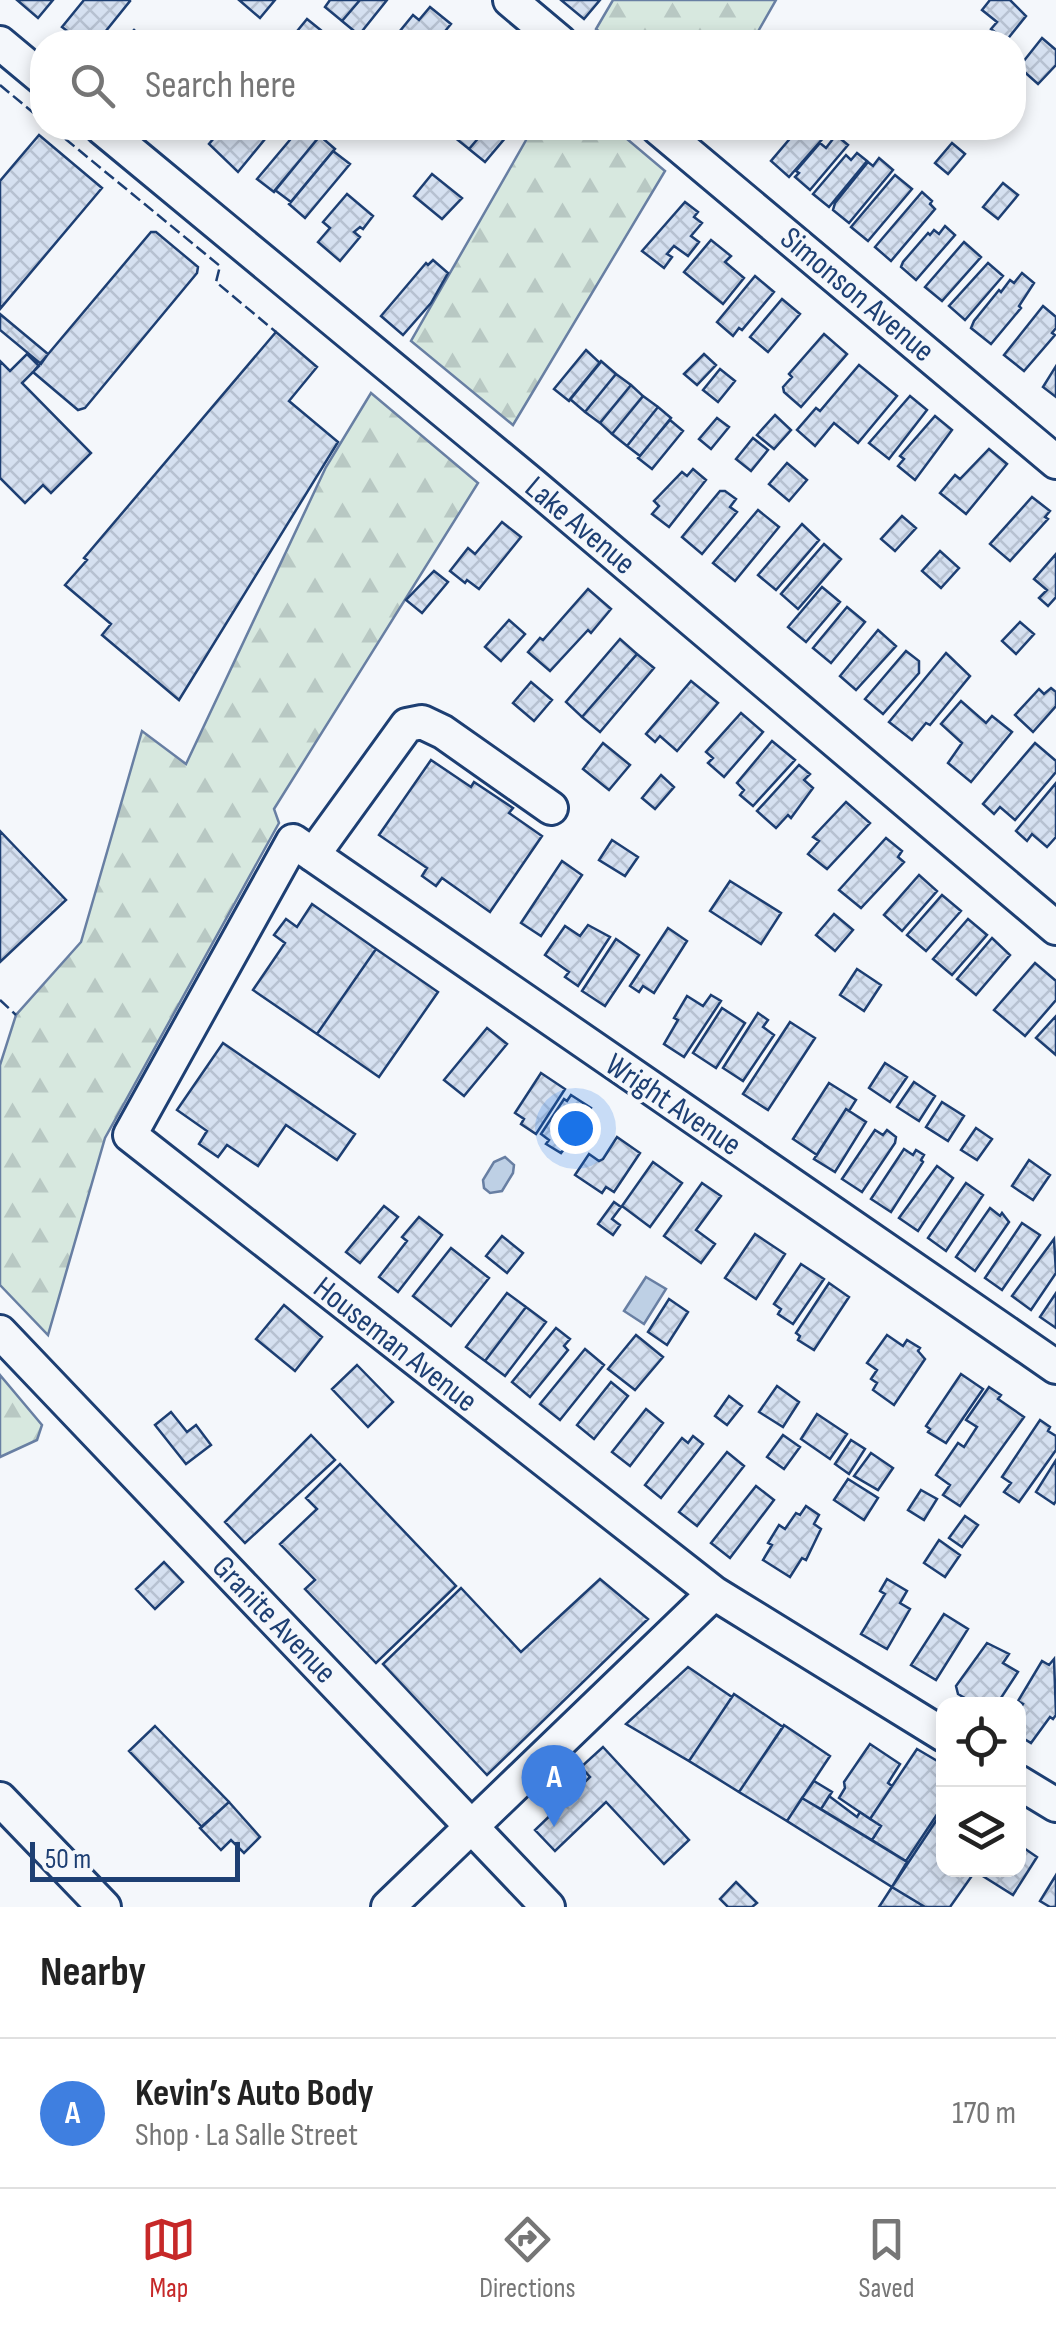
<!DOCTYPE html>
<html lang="en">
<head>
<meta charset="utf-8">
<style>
	:root { --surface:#fff; --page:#f2f2f2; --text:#222; --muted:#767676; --line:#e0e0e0; --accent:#c62828 }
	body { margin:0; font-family:"Sofia Sans Condensed",sans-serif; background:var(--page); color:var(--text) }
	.controls { position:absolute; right:30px; bottom:30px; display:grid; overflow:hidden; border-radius:20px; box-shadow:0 5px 15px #0003 }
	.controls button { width:90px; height:90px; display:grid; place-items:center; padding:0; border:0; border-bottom:2px solid var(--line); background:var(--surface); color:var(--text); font:50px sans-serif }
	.scale { position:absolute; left:30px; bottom:25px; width:210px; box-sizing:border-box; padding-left:10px; border:5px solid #1d3f73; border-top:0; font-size:28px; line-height:35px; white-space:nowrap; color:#1d3f73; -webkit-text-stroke:8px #f4f7fb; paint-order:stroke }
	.you { position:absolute; left:575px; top:1128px; width:35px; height:35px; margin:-25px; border:8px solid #fff; border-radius:50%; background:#1a73e8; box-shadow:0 0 0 15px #1a73e833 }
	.badge { display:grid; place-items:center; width:65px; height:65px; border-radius:50%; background:var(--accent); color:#fff; font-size:32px; font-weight:700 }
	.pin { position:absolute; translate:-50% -82px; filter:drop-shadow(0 2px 5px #0008) }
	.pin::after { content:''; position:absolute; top:52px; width:35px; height:30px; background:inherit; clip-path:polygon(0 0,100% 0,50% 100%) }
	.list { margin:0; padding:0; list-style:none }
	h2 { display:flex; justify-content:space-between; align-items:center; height:130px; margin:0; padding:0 40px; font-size:42px }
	h2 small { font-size:32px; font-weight:400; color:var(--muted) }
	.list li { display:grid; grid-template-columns:65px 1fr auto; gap:30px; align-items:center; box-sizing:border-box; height:150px; padding:0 40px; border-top:2px solid var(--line) }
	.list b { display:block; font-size:38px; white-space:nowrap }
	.list p { margin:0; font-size:32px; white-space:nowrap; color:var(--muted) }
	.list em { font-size:32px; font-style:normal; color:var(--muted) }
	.icon { flex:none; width:55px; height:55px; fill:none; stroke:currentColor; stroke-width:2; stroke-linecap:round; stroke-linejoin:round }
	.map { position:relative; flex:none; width:1056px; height:1907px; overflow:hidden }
	.search { position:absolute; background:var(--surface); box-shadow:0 5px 15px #0003; left:30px; right:30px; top:30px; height:110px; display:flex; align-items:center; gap:25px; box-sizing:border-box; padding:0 35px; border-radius:40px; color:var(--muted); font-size:38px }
	.sheet { height:280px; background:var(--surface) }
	nav { display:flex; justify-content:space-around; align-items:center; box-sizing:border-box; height:140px; border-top:2px solid var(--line); background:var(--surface); font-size:28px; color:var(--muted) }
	nav a { display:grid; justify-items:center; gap:5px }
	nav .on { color:var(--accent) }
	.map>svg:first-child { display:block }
	.forest { fill:url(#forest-firs); stroke:#687fa3; stroke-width:2.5 }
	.water { fill:#bed0e5; stroke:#687fa3; stroke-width:2.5 }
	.building { fill:url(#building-cross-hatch); stroke:#1d3f73; stroke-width:2.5 }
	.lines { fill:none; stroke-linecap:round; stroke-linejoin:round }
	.minor-casing { stroke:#1d3f73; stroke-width:38 }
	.minor { stroke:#f4f7fb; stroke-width:32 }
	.fence { stroke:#1d3f73; stroke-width:2.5; stroke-dasharray:12 5; stroke-linecap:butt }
	.labels { text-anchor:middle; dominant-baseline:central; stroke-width:8; stroke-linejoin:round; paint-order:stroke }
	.street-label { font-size:32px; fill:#1d3f73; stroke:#f4f7fb }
</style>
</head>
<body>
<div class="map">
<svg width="1056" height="1907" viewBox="0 0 1056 1907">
	<defs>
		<pattern id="forest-firs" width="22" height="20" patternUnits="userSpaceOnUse" patternTransform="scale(2.5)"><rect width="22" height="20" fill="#d7e8df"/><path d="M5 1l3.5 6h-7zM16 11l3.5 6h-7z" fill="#b8c8c3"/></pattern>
		<pattern id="building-cross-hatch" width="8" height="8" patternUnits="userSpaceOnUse" patternTransform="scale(2.5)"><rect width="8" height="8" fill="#d5e0f0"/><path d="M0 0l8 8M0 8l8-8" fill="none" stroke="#b6c1d1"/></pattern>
	</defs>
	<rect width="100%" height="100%" fill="#f4f7fb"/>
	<!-- forest -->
	<path class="forest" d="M613 0H776L752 42H612L596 29Z
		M533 128H614L665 171 513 425 411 341Z
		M371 393 478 483 274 809 279 823 105 1138 48 1335 0 1285V1065L16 1015 81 942 142 731 186 764 326 467Z
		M0 1375 42 1425 37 1440 0 1457Z"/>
	<!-- water -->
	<path class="water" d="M505 1157 514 1165 513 1173 502 1191 490 1193 484 1188 483 1180 494 1162Z
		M646 1277 666 1289 644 1324 624 1311Z"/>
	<!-- building -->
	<path class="building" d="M17 0H53L38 18Z
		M84 0H129L130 1 97 42H82L62 27Z
		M239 0H275L260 18Z
		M330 0H360L342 21 325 7Z
		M360 0H387L359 35 342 21Z
		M561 0H600L584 19Z
		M990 0H1010L1026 16 1006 41 991 29 997 22 982 10Z
		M430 7 451 24 436 42H399L405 34 400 31 413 15 419 20Z
		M307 19 328 36 323 42 289 41Z
		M134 30 147 42H113L122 32 127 37Z
		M1042 38 1056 50V65L1038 84 1019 67Z
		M234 128H274L238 172 209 144 220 131 227 136Z
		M300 128H305L318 138 274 192 257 179Z
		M443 128H487L469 149Z
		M487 128H507L511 131 485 162 469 149Z
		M799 128H832L789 177 771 161Z
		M39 135 102 188 0 309V181Z
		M836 135 848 145 810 190 795 177 799 173 796 171 820 143 826 148Z
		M320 136 335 149 291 202 275 190Z
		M952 143 965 154 948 174 935 163Z
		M333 151 350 164 305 218 289 204Z
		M857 153 867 161 829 207 813 194 846 155 851 160Z
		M879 158 893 170 849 223 833 210 835 203 868 162 873 166Z
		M432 174 462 198 442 219 414 196Z
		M895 175 912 189 868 241 851 227Z
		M1003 183 1018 195 998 219 983 207Z
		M922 192 932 201 930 204 935 209 891 261 875 247Z
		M347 194 373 216 363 229 360 227 354 232 360 237 340 261 318 242 330 228 323 222Z
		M685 202 698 212 694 217 702 223 691 236 699 242 688 256 674 246 667 254 672 257 664 268 642 251Z
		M945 226 955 235 916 280 901 267 903 262 928 233 930 235 934 230 939 234Z
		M151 232H156L198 267 197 273 85 408 78 410 33 372Z
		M711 240 731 256 725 262 744 278 723 304 684 272Z
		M964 242 981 257 942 301 925 287Z
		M433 260 448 273 431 303 403 335 381 316 426 263 428 265Z
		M988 263 1003 276 965 320 949 306Z
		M1022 273 1034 283 1019 306 1021 308 991 344 971 328 974 321 999 290 1001 292 1010 280 1014 283Z
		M755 276 774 292 742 330 739 328 733 336 717 322Z
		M782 299 800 314 768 352 750 337Z
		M1043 306 1056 317V328L1052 333 1055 335 1024 371 1004 355Z
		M0 314 48 354 41 364 0 330Z
		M276 332 317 367 289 401 338 442 179 700 102 635 111 624 65 585 87 560 84 558Z
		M824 334 847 354 801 407 784 392 783 387 792 377 789 374Z
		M586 350 600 363 569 401 554 389Z
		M27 354 39 366 22 383 91 453 51 493 43 485 25 503 0 478V361L10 371Z
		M704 354 716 365 697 385 684 374Z
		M601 361 616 374 585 412 570 399Z
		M859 365 897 396 858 443 834 423 815 446 797 430 816 408 820 411Z
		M1056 366V397L1043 387Z
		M720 369 735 381 718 402 703 390Z
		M616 374 631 385 600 423 585 412Z
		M631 385 643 396 612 434 600 423Z
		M643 396 658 407 627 446 612 434Z
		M910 396 927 410 889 459 869 443Z
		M658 407 671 418 640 456 627 446Z
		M775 415 791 430 774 449 757 435Z
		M935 416 952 430 915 480 898 466 904 459 900 456Z
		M717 418 729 427 711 449 699 439Z
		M670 420 683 431 652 469 638 458Z
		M753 438 768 450 751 471 736 459Z
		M989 449 1007 464 966 514 940 493 955 475 960 479Z
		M787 463 807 480 789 501 769 484Z
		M693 469 706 480 669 527 652 514 659 506 654 501 682 472 687 476Z
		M720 491H725L736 499 730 507 737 512 702 554 682 537Z
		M1032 497 1050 511 1045 517 1048 519 1010 561 990 544Z
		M758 510 779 527 735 581 713 563Z
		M902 516 916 528 895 551 881 539Z
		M502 522 521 537 479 589 467 580 465 583 450 571 468 548 475 554Z
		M802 524 819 540 776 590 758 575Z
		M824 544 841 559 798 609 781 594Z
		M940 551 959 568 941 588 922 571Z
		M1056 554V597L1048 606 1039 598 1047 590 1034 579Z
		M434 571 448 582 422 613 406 600Z
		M822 587 840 602 806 642 788 627Z
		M588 589 611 609 591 633 588 630 550 671 528 652 540 638 543 640Z
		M847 607 865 622 831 663 813 648Z
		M509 620 525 634 501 661 485 647Z
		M1020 622 1034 634 1016 654 1002 641Z
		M878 630 896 646 856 690 840 676Z
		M620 639 637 654 582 717 566 702Z
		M906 651 919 661V673L883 714 865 699Z
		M946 653 970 676 930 725 926 723 912 740 889 722Z
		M637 654 654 668 600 732 582 717Z
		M691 681 718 703 677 751 660 736 655 742 646 734Z
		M531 682 552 700 534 721 513 703Z
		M1051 688 1056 692V706L1033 732 1015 715 1039 689 1044 694Z
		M961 701 986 723 992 716 1012 732 971 782 948 763 962 743 941 724Z
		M741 713 763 732 724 777 708 763 713 758 706 752Z
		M772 741 795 760 753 806 740 795 744 790 737 783Z
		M603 743 630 765 609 790 583 769Z
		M1035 743 1056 761V772L1015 820 1000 807 994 814 983 804Z
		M431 760 471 787 474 782 513 808 509 813 542 836 490 912 442 878 436 886 422 876 427 868 379 835Z
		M799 765 810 774 804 780 813 788 791 818 788 815 776 828 757 811Z
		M661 775 674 787 655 809 642 798Z
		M1056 783V837L1047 847 1032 834 1027 841 1016 831Z
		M846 802 870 823 827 869 808 854 819 841 813 837Z
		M0 831 66 900 0 962Z
		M886 838 902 851 898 857 904 862 861 908 839 890Z
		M612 840 638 857 625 876 599 860Z
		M562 861 582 875 541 936 521 923Z
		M919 875 937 891 902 931 884 915Z
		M730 881 781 913 761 944 710 911Z
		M942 895 961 911 926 951 907 935Z
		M312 904 376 949 317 1034 253 990 285 943 274 935 286 919 297 927Z
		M834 914 853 930 835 951 816 935Z
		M968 919 987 935 952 975 933 959Z
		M588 925 610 937 578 986 565 977 569 972 545 955 565 926 580 936Z
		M668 928 687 941 654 993 643 986 639 992 630 986Z
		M992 938 1010 955 976 995 957 979Z
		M616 939 639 955 605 1006 582 991Z
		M376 949 438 992 379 1077 317 1034Z
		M1035 963 1056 981V1000L1025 1036 994 1010Z
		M857 969 881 985 864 1011 840 995Z
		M711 995 721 1001 684 1057 664 1044 678 1020 674 1018 687 996 703 1006Z
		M722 1008 745 1023 716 1068 693 1053Z
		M758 1013 768 1020 763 1027 774 1035 743 1081 723 1068Z
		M1056 1016V1055L1036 1038Z
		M790 1022 815 1038 768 1110 743 1094Z
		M487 1028 507 1044 464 1096 444 1080Z
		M223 1043 355 1134 337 1160 286 1125 258 1166 227 1145 218 1157 199 1144 207 1131 177 1110Z
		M885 1063 907 1077 890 1102 869 1088Z
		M541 1073 565 1089 536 1134 521 1124 524 1119 515 1113Z
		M914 1082 935 1096 919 1121 897 1107Z
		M829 1083 856 1100 849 1111 846 1109 817 1155 793 1139Z
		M571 1095 591 1108 587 1115 589 1116 561 1153 546 1144 549 1140 541 1134 564 1099 567 1101Z
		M942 1102 964 1116 948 1141 926 1127Z
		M846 1109 866 1122 835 1172 814 1159Z
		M976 1128 992 1139 977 1160 961 1150Z
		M875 1130 883 1135 887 1130 896 1137 895 1143 862 1192 842 1179Z
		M617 1137 640 1153 614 1192 606 1187 602 1193 575 1175 589 1154 599 1161 603 1159Z
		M904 1149 913 1155 916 1150 924 1155 921 1160 923 1162 891 1212 871 1199Z
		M1029 1160 1050 1175 1033 1200 1012 1186Z
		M653 1162 682 1183 650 1227 622 1206Z
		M937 1166 953 1178 918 1231 899 1218Z
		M702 1183 721 1196 696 1230 715 1244 701 1263 664 1236Z
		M966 1183 983 1195 946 1251 928 1238Z
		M614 1202 621 1207 612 1219 620 1225 613 1235 598 1224Z
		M384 1206 398 1217 360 1263 346 1252Z
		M990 1208 1000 1216 1002 1213 1009 1222 975 1271 956 1257Z
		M419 1217 442 1235 398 1292 379 1277 407 1241 402 1237Z
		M1022 1223 1040 1235 1002 1290 985 1278Z
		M755 1234 785 1254 756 1299 725 1278Z
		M502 1236 523 1253 507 1273 486 1256Z
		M1054 1239 1056 1273 1031 1310 1012 1296Z
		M451 1248 489 1278 451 1326 413 1296Z
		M801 1264 824 1279 793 1324 778 1314 781 1309 774 1304Z
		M829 1283 849 1297 814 1350 798 1340 800 1336 796 1333Z
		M507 1293 526 1307 485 1361 466 1347Z
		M1056 1293V1328L1040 1317Z
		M669 1299 688 1312 667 1345 648 1332Z
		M284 1305 322 1337 295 1371 256 1339Z
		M526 1307 546 1322 505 1376 485 1361Z
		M556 1328 570 1339 564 1346 568 1350 530 1397 512 1382Z
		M636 1335 663 1357 635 1390 608 1369Z
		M887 1335 903 1346 907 1340 920 1348 918 1351 925 1359 894 1405 873 1390 877 1383 871 1379 877 1370 867 1363Z
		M585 1349 604 1365 560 1420 540 1404Z
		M357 1365 393 1402 368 1427 332 1389Z
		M961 1374 983 1389 946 1443 928 1432 930 1429 926 1426Z
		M611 1382 628 1396 594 1439 577 1425Z
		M777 1386 799 1402 783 1427 759 1412Z
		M989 1387 1001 1395 998 1399 1024 1417 960 1506 943 1495 950 1485 936 1475 958 1443 964 1447 977 1427 966 1420Z
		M729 1396 742 1406 727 1425 715 1416Z
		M646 1409 663 1423 630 1466 612 1452Z
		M171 1412 187 1432 196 1425 211 1445 186 1464 155 1425Z
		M817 1414 847 1434 830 1459 801 1439Z
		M1040 1420 1050 1427 1048 1431 1056 1436V1450L1019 1502 1004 1492 1011 1483 1002 1477Z
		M311 1435 335 1460 245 1543 225 1522Z
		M783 1435 800 1447 784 1469 767 1457Z
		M693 1436 703 1444 661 1498 645 1485 682 1438 688 1443Z
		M851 1440 865 1449 849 1474 835 1464Z
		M727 1452 744 1466 697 1526 679 1512Z
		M871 1453 893 1468 878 1490 854 1476Z
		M1056 1460V1501L1054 1504 1036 1492Z
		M340 1464 456 1586 376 1663 305 1589 315 1580 280 1544 317 1509 306 1498Z
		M848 1479 878 1498 864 1520 834 1500Z
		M756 1486 774 1500 730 1558 711 1543Z
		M921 1490 937 1499 924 1520 908 1510Z
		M806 1506 819 1515 814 1524 821 1529 806 1560 802 1558 790 1577 763 1560 772 1545 768 1543 779 1525 785 1529 796 1513 800 1515Z
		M965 1516 978 1525 962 1547 949 1538Z
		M939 1540 960 1555 945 1577 924 1563Z
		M164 1562 183 1582 155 1609 136 1589Z
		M600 1579 648 1619 487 1775 383 1664 461 1588 521 1652Z
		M887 1579 907 1591 900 1603 910 1609 887 1649 861 1634 885 1594 880 1591Z
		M944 1614 968 1629 936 1680 911 1665Z
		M987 1643 1009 1654 1003 1663 1018 1672 997 1704H975L958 1694 956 1686Z
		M1054 1659 1056 1715 1053 1719 1050 1717 1031 1743 1018 1735V1712L1023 1704 1018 1701 1042 1661 1049 1665Z
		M688 1667 732 1697 689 1761 626 1724Z
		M734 1694 783 1727 739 1792 689 1761Z
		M784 1725 830 1756 787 1821 739 1792Z
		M155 1726 229 1802 202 1827 129 1751Z
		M870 1744 900 1764 888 1783 892 1786 870 1819 839 1798 845 1788 844 1782Z
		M603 1747 689 1840 664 1864 606 1802 555 1851 535 1830 590 1777 581 1767Z
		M917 1749 944 1765V1804L906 1861 872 1840 881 1826 870 1819Z
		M814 1781 832 1792 821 1809 802 1798Z
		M829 1796 857 1817 860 1812 881 1826 872 1840 821 1809Z
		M802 1798 907 1862 892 1887 787 1821Z
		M229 1802 260 1837 244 1853 231 1840 221 1850 200 1828Z
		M944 1809V1870H976L950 1907H925L892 1887Z
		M1018 1844 1037 1857 1013 1895 978 1873 981 1870H1018Z
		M1056 1875V1907H1050L1040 1901Z
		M736 1882 757 1903 752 1907H728L720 1899Z
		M892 1887 925 1907H879Z"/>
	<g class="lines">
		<!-- minor casing -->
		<g class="minor-casing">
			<path id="minor" d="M510 0 560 42
				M0 43 42 78
				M102 128 533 485 1056 928
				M658 128 1056 462
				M313 855 407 725 422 722 443 732 551 808
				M0 1332 548 1907
				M944 1735 714 1593 130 1135 293 841 1056 1367
				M1018 1782 1056 1805
				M0 1799 104 1907
				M388 1907 714 1593"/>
		</g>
		<!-- minor -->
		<use href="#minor" class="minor"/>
		<!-- fence -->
		<path class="fence" d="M0 85 42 120
			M52 128 220 266 216 282 276 332
			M0 1000 16 1015"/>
	</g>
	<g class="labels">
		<!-- street labels -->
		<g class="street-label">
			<text transform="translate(857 295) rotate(40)">Simonson Avenue</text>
			<text transform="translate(580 526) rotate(40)">Lake Avenue</text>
			<text transform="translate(673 1105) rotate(34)">Wright Avenue</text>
			<text transform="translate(395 1345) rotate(38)">Houseman Avenue</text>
			<text transform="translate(274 1620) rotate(46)">Granite Avenue</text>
		</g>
	</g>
</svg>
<div class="controls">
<button><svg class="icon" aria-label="locate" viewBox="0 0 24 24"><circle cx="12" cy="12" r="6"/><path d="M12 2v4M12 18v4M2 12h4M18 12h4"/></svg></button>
<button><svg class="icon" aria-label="layers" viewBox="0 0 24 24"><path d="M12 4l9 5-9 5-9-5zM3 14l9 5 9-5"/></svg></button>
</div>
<div class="scale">50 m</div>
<div class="you"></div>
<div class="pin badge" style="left:554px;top:1827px;background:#3f7fe0">A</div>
<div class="search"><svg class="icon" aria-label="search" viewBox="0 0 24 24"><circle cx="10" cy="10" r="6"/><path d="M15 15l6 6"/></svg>Search here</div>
</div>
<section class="sheet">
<h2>Nearby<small></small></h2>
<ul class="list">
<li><span class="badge" style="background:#3f7fe0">A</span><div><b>Kevin’s Auto Body</b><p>Shop · La Salle Street</p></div><em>170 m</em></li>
</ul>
</section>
<nav>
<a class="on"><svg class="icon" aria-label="map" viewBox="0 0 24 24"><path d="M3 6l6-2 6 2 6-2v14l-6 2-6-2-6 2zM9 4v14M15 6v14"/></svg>Map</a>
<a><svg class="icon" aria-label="directions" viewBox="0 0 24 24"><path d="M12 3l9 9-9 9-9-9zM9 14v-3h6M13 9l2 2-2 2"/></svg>Directions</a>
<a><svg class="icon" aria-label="saved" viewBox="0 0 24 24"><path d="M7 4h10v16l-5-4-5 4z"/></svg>Saved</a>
</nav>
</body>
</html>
